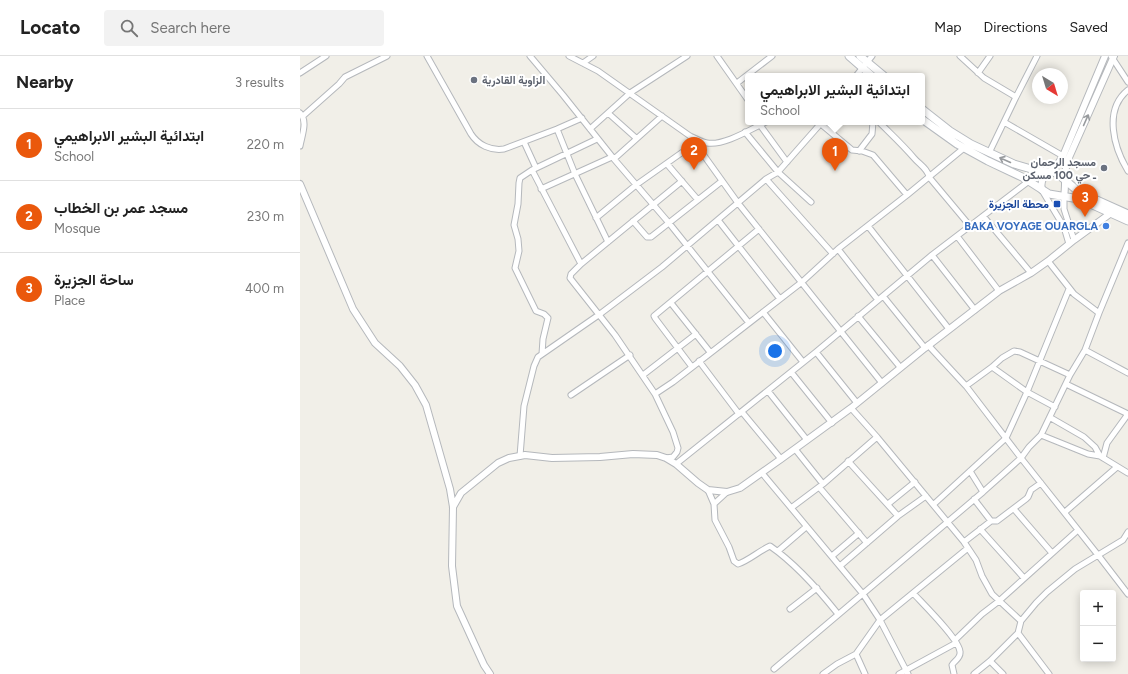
<!DOCTYPE html>
<html lang="en">
<head>
<meta charset="utf-8">
<style>
	:root { --surface:#fff; --page:#f2f2f2; --text:#222; --muted:#767676; --line:#e0e0e0; --accent:#ea580c }
	body { margin:0; font-family:Figtree,Vazirmatn,sans-serif; background:var(--page); color:var(--text) }
	.controls { position:absolute; right:12px; bottom:12px; display:grid; overflow:hidden; border-radius:4px; box-shadow:0 2px 10px #0003 }
	.controls button { width:36px; height:36px; display:grid; place-items:center; padding:0; border:0; border-bottom:1px solid var(--line); background:var(--surface); color:var(--text); font:20px sans-serif }
	.compass { position:absolute; left:732px; top:12px; width:36px; height:36px; border-radius:50%; background:var(--surface); box-shadow:0 2px 10px #0003; rotate:142deg }
	.you { position:absolute; left:475px; top:295px; width:14px; height:14px; margin:-10px; border:3px solid #fff; border-radius:50%; background:#1a73e8; box-shadow:0 0 0 6px #1a73e833 }
	.badge { display:grid; place-items:center; width:26px; height:26px; border-radius:50%; background:var(--accent); color:#fff; font-size:13px; font-weight:700 }
	.pin { position:absolute; translate:-50% -33px; filter:drop-shadow(0 1px 2px #0008) }
	.pin::after { content:''; position:absolute; top:21px; width:14px; height:12px; background:inherit; clip-path:polygon(0 0,100% 0,50% 100%) }
	.popup { position:absolute; left:445px; top:17px; width:180px; height:52px; box-sizing:border-box; display:grid; place-content:center; border-radius:4px; background:var(--surface); filter:drop-shadow(0 1px 3px #0005); font-size:13px; white-space:nowrap; color:var(--muted) }
	.popup b { font-size:15px; color:var(--text) }
	.popup::after { content:''; position:absolute; left:50%; top:100%; margin-left:-8px; border:8px solid transparent; border-top-color:var(--surface) }
	.list { margin:0; padding:0; list-style:none }
	h2 { display:flex; justify-content:space-between; align-items:center; height:52px; margin:0; padding:0 16px; font-size:17px }
	h2 small { font-size:13px; font-weight:400; color:var(--muted) }
	.list li { display:grid; grid-template-columns:26px 1fr auto; gap:12px; align-items:center; box-sizing:border-box; height:72px; padding:0 16px; border-top:1px solid var(--line) }
	.list b { display:block; font-size:15px; white-space:nowrap }
	.list p { margin:0; font-size:13px; white-space:nowrap; color:var(--muted) }
	.list em { font-size:13px; font-style:normal; color:var(--muted) }
	.icon { flex:none; width:22px; height:22px; fill:none; stroke:currentColor; stroke-width:2; stroke-linecap:round; stroke-linejoin:round }
	.map { position:relative; flex:none; width:828px; height:618px; overflow:hidden }
	header { display:flex; align-items:center; gap:24px; box-sizing:border-box; height:56px; padding:0 20px; background:var(--surface); border-bottom:1px solid var(--line) }
	header strong { font-size:19px }
	nav { display:flex; gap:22px; margin-inline-start:auto; font-size:14px }
	.search { width:280px; height:36px; background:var(--page); display:flex; align-items:center; gap:10px; box-sizing:border-box; padding:0 14px; border-radius:4px; color:var(--muted); font-size:15px }
	main { display:flex }
	aside { flex:1; background:var(--surface) }
	.map>svg:first-child { display:block }
	.lines { fill:none; stroke-linecap:round; stroke-linejoin:round }
	.minor-casing { stroke:#b5b8bc; stroke-width:7 }
	.tertiary-casing { stroke:#b5b8bc; stroke-width:8 }
	.secondary-casing { stroke:#b6babf; stroke-width:9 }
	.minor { stroke:#fff; stroke-width:5 }
	.tertiary { stroke:#fff; stroke-width:6 }
	.secondary { stroke:#fff; stroke-width:7 }
	.oneway { stroke:#979a9d }
	.worship-dot { fill:#6b7280; stroke:#fff; stroke-width:1.5 }
	.transit-dot { fill:#1a4fb4; stroke:#fff; stroke-width:1.5 }
	.shop-dot { fill:#3f7fe0; stroke:#fff; stroke-width:1.5 }
	.labels { text-anchor:middle; dominant-baseline:central; stroke-width:4; stroke-linejoin:round; paint-order:stroke }
	.worship-label { font-size:11px; font-weight:bold; fill:#5b616d; stroke:#fff; text-anchor:start }
	.transit-label { font-size:11px; font-weight:bold; fill:#164399; stroke:#fff; text-anchor:end }
	.shop-label { font-size:11px; font-weight:bold; fill:#366cbe; stroke:#fff; text-anchor:end }
</style>
</head>
<body>
<header>
<strong>Locato</strong>
<div class="search"><svg class="icon" aria-label="search" viewBox="0 0 24 24"><circle cx="10" cy="10" r="6"/><path d="M15 15l6 6"/></svg>Search here</div>
<nav><a>Map</a><a>Directions</a><a>Saved</a></nav>
</header>
<main>
<aside>
<h2>Nearby<small>3 results</small></h2>
<ul class="list">
<li><span class="badge">1</span><div><b>ابتدائية البشير الابراهيمي</b><p>School</p></div><em>220 m</em></li>
<li><span class="badge">2</span><div><b>مسجد عمر بن الخطاب</b><p>Mosque</p></div><em>230 m</em></li>
<li><span class="badge">3</span><div><b>ساحة الجزيرة</b><p>Place</p></div><em>400 m</em></li>
</ul>
</aside>
<div class="map">
<svg width="828" height="618" viewBox="0 0 828 618">
	<rect width="100%" height="100%" fill="#f1efe8"/>
	<g class="lines">
		<!-- minor casing -->
		<g class="minor-casing">
			<path id="minor" d="M127 0 171 78C178 89 191 95 204 93L257 73 282 62
				M230 0 263 39 314 103 369 167 449 267
				M269 0 298 15 390 80C395 82 401 86 407 87 424 90 451 73 466 66
				M417 0 448 44
				M660 0 684 22 716 41 689 97
				M811 0 828 26
				M283 7 293 0
				M0 17 26 0
				M678 17 690 0
				M556 20 572 0
				M437 27 472 0
				M828 34C803 54 814 92 828 115
				M716 41 737 0
				M0 57C8 65 2 79 0 90
				M308 57 336 82
				M3 60 39 28 45 21 87 0
				M579 66C591 78 603 89 614 102 619 108 628 113 629 121L670 170
				M704 66 763 100
				M521 68 552 94 562 95 573 99 607 139
				M460 69 487 106
				M257 73 275 118 308 186
				M290 73 330 37 387 0
				M445 76 478 116 511 146
				M390 80 438 147 582 327
				M224 86 236 112
				M559 95 572 78 573 66
				M314 103 362 60
				M367 108 398 144
				M232 114 281 208
				M466 123 533 198
				M241 133 312 101
				M743 136 764 171 769 188
				M764 141V153L774 184
				M684 161 731 217
				M296 162 336 129 394 88
				M418 164 480 243
				M333 165 347 181H351L422 125
				M568 170 649 273
				M657 180 699 235
				M538 193 578 244
				M632 199 675 254
				M748 205 774 238 799 257
				M583 240 625 292
				M371 247 410 296
				M463 256 503 306
				M558 260 600 311
				M628 289 666 330 721 402 798 499 828 538
				M785 294 828 317
				M516 296 557 347
				M242 298 243 283 248 262 244 258 236 255 215 212 219 195 218 183 214 169 218 148 219 127 220 122 232 114 297 83
				M399 305 439 358
				M392 311 355 262 354 260 459 173
				M692 311 727 336 755 351
				M491 316 532 367
				M343 319 396 278
				M766 328 828 358
				M666 330 692 311 702 302 714 295 720 296 770 319
				M468 335 507 384
				M355 338 373 326 502 226 538 193 607 139 664 92
				M271 339 330 299
				M551 352 577 381 664 486 676 504 682 520 692 538 721 565
				M442 356 481 403
				M751 362 784 381 795 391 800 400 828 417
				M741 379 788 398 800 400
				M495 393 523 428
				M220 400 224 350 234 310 238 301 300 258 362 211 466 123 478 116 522 66
				M366 402 373 401 377 396 378 392 373 376 355 338 315 279 270 222 271 218 281 208 382 125
				M803 402 807 387 828 358
				M548 405 598 460
				M376 408 516 296 632 199 729 125
				M670 415 683 436
				M462 417 563 538 580 564 608 618
				M519 431 567 487
				M408 434 414 448 415 464 429 491 434 505 438 508C448 505 459 495 470 490 496 508 518 533 538 558
				M674 443 691 465
				M414 448 427 436
				M588 448 615 426
				M634 448 706 382 727 336 769 233
				M491 452 523 428 577 381
				M714 453 752 497
				M765 456 817 411
				M680 473 724 522
				M664 486 691 465H697L726 443 728 441 731 434 741 427
				M478 495 506 471
				M532 500 559 477
				M540 510 598 460 626 440
				M613 537C623 548 660 584 660 596 661 602 654 605 652 609L654 618
				M490 553 517 532
				M718 577 749 618
				M655 584 682 558 699 545 778 474
				M556 598 565 618
				M690 605 703 618
				M474 613 683 436 721 402 729 391 741 379 770 319 785 294 799 257 828 187
				M523 618 537 608 556 598 580 564 668 492
				M599 618 656 587
				M674 618 690 605 718 577 721 565 736 547 747 536 775 513 823 484 828 476"/>
		</g>
		<!-- tertiary casing -->
		<g class="tertiary-casing">
			<path id="tertiary" d="M0 128 53 253 75 287 100 310 115 329 126 349 150 433 153 451 152 510 157 550 184 609 190 618
				M742 134C739 121 748 118 756 110 759 107 761 103 763 100L805 0
				M764 141C766 129 764 117 767 106L814 0
				M153 451 161 437 198 407 209 402 225 399 252 402 300 401 333 398 357 399 366 402 376 408 398 427 408 434 427 436 440 432 481 403 551 352 625 292 699 235 731 217 748 205 774 184 811 157"/>
		</g>
		<!-- secondary casing -->
		<g class="secondary-casing">
			<path id="secondary" d="M549 0 572 20
				M560 0 584 20
				M622 53 650 75 671 88 714 108 738 115 753 116 758 118 779 136 828 158
				M622 63 657 88 688 105 724 122 749 138 773 142 786 146 828 165"/>
		</g>
		<!-- minor -->
		<use href="#minor" class="minor"/>
		<!-- tertiary -->
		<use href="#tertiary" class="tertiary"/>
		<!-- secondary -->
		<use href="#secondary" class="secondary"/>
	</g>
	<!-- one-way arrows -->
	<defs><path id="oneway-shaft" d="M-6 0H5M1.5-3L5.5 0L1.5 3" fill="none" stroke-width="1.6" stroke-linecap="round" stroke-linejoin="round"/></defs>
	<g class="oneway">
		<use href="#oneway-shaft" transform="translate(786 64) rotate(-66)"/>
		<use href="#oneway-shaft" transform="translate(705 104) rotate(-156)"/>
	</g>
	<!-- markers -->
	<g class="worship-dot">
		<circle cx="174" cy="24" r="4"/>
		<circle cx="804" cy="112" r="4"/>
	</g>
	<rect class="transit-dot" x="753" y="144" width="8" height="8" rx="2"/>
	<circle class="shop-dot" cx="806" cy="170" r="4"/>
	<g class="labels">
		<!-- worship labels -->
		<g class="worship-label">
			<text x="182" y="24">الزاوية القادرية</text>
			<text x="796" y="106" text-anchor="end">مسجد الرحمان<tspan x="796" dy="13">ـ حي 100 مسكن</tspan></text>
		</g>
		<!-- transit labels -->
		<g class="transit-label">
			<text x="749" y="148">محطة الجزيرة</text>
		</g>
		<!-- shop labels -->
		<g class="shop-label">
			<text x="798" y="170">BAKA VOYAGE OUARGLA</text>
		</g>
	</g>
</svg>
<div class="controls">
<button>+</button>
<button>−</button>
</div>
<svg class="compass" viewBox="-18 -18 36 36"><path d="M0-13l5 13h-10z" fill="#e53935"/><path d="M0 13l5-13h-10z" fill="#767676"/></svg>
<div class="you"></div>
<div class="pin badge" style="left:535px;top:115px">1</div>
<div class="popup"><b>ابتدائية البشير الابراهيمي</b>School</div>
<div class="pin badge" style="left:394px;top:114px">2</div>
<div class="pin badge" style="left:785px;top:161px">3</div>
</div>
</main>
</body>
</html>
